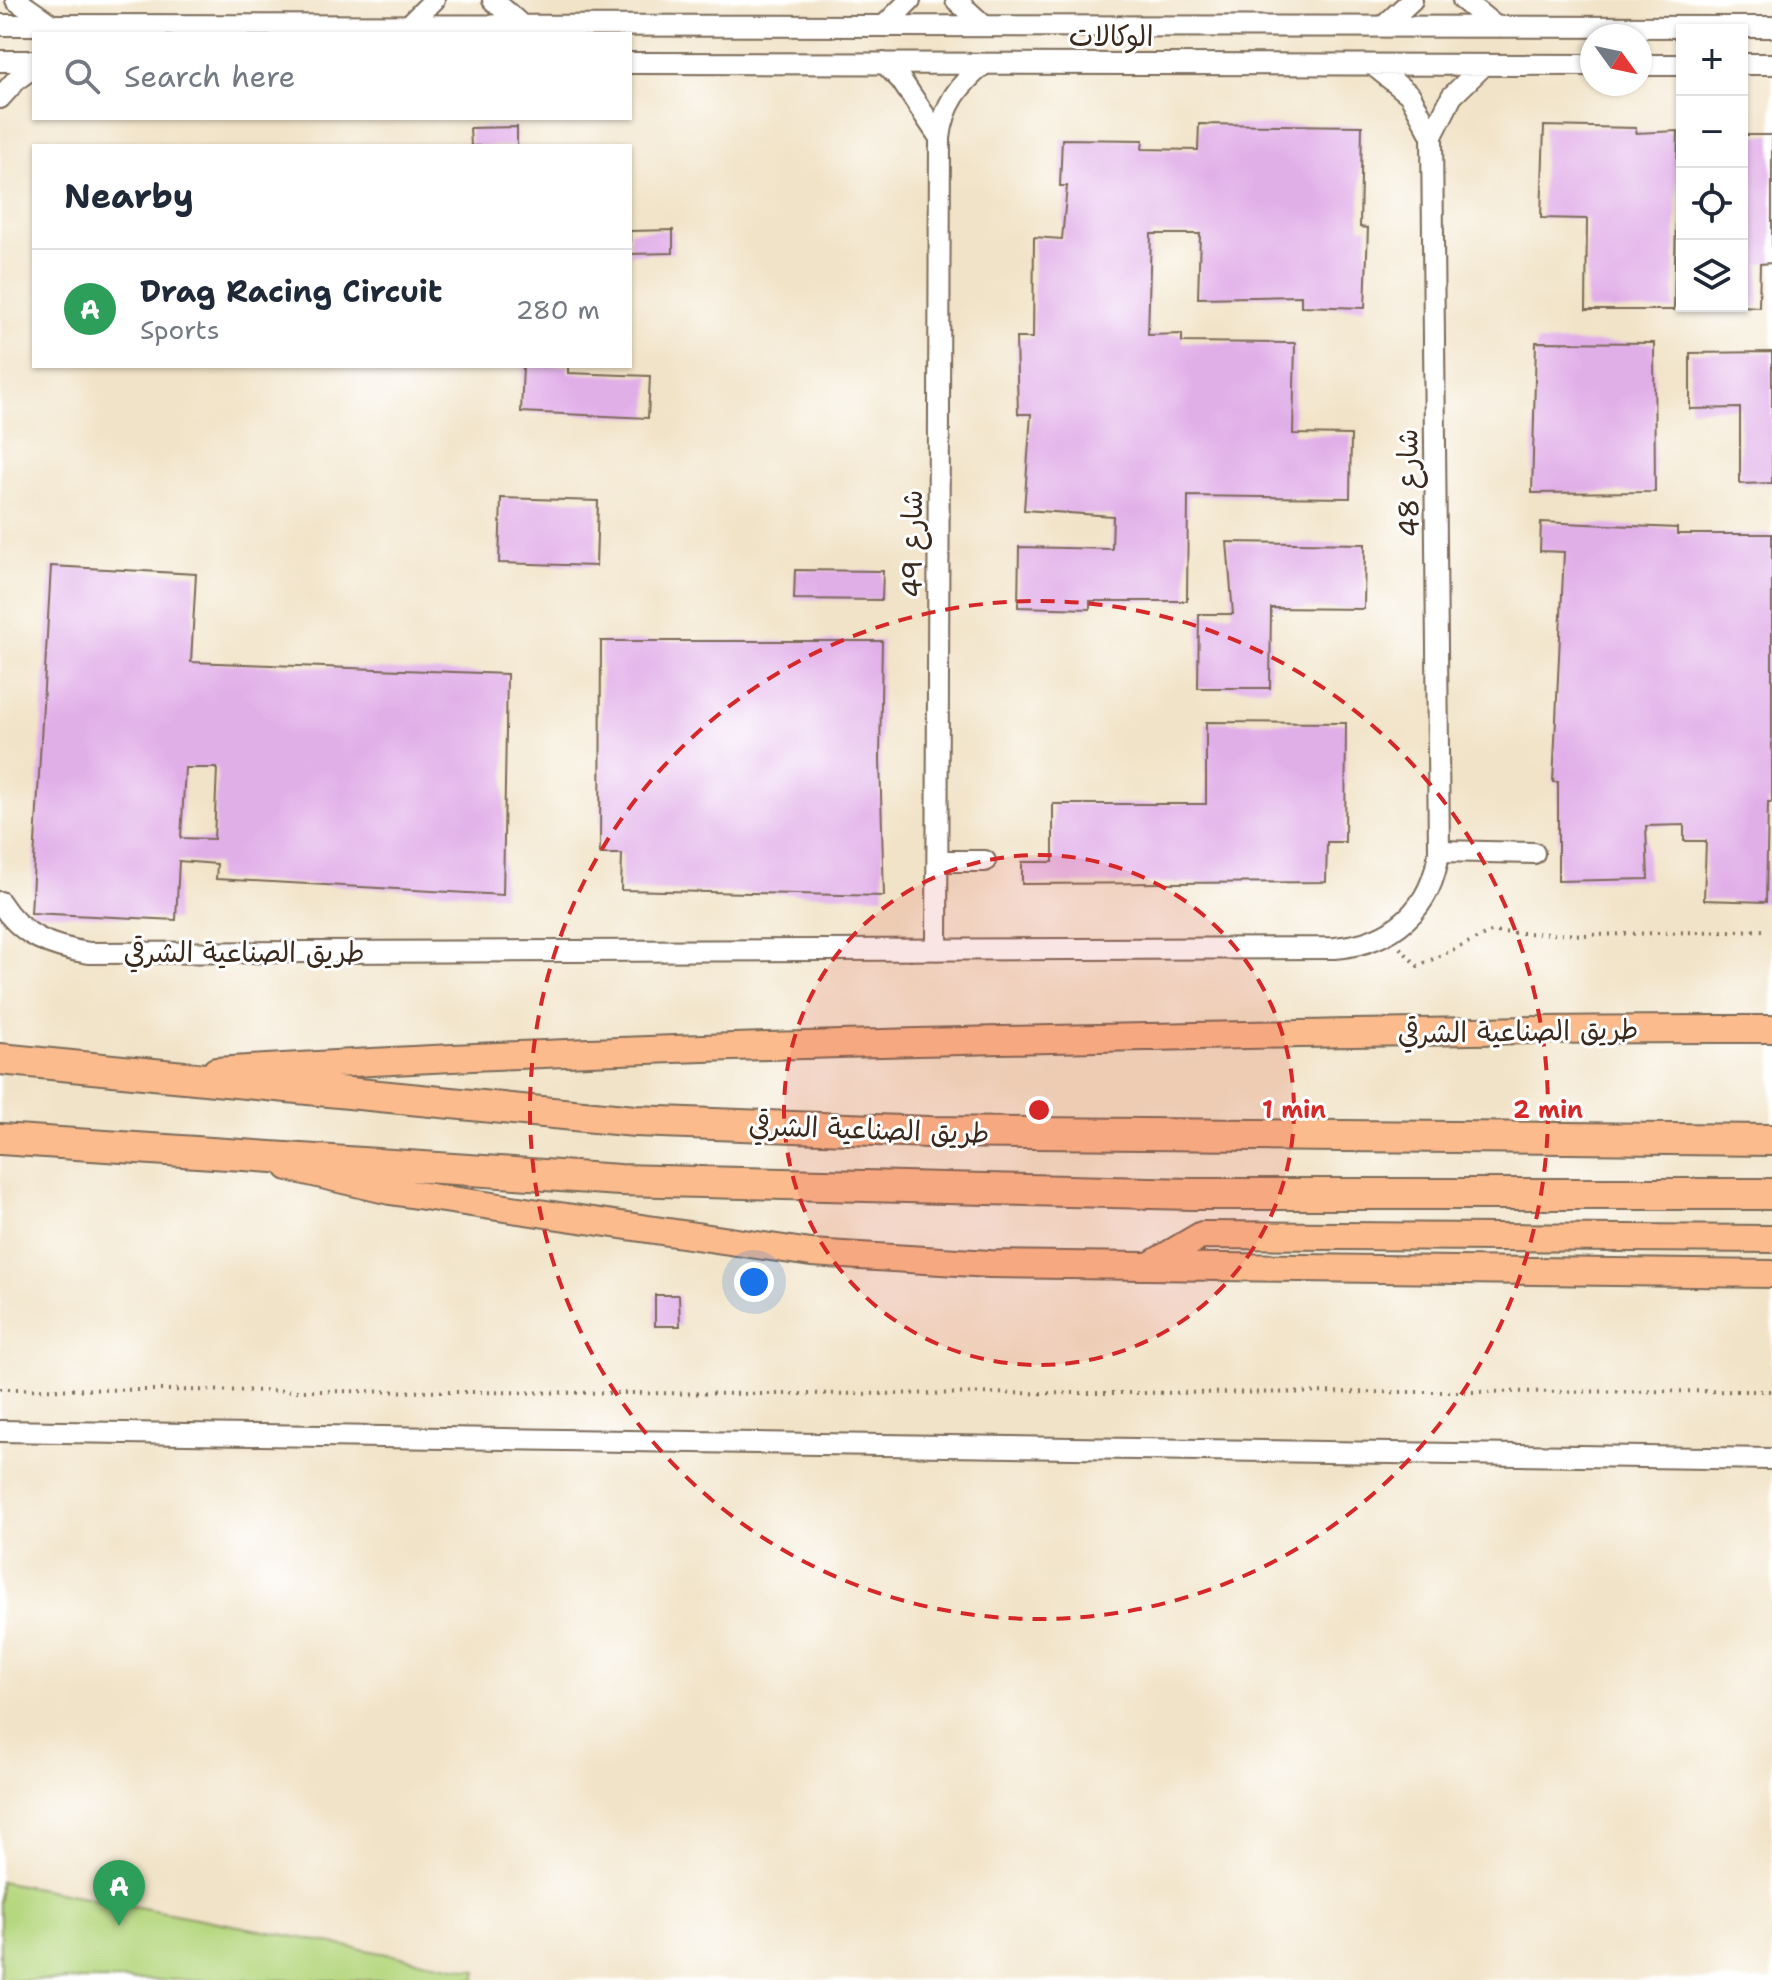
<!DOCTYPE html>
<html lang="en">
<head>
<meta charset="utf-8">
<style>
	:root { --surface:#fff; --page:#f2f2f3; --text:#1f2937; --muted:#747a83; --line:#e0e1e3; --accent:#1a73e8 }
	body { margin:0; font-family:"Shantell Sans","Playpen Sans Arabic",sans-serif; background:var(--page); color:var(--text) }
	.controls { position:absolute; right:24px; top:24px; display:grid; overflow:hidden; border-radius:0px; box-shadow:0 2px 6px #0004 }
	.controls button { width:72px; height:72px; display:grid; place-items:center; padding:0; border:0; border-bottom:2px solid var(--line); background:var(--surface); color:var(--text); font:40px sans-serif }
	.compass { position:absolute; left:1580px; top:24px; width:72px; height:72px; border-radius:50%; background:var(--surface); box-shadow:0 2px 6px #0004; rotate:123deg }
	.you { position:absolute; left:754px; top:1282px; width:28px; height:28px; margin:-20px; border:6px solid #fff; border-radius:50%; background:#1a73e8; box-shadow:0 0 0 12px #1a73e833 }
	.badge { display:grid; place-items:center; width:52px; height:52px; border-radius:50%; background:var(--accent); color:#fff; font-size:26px; font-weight:700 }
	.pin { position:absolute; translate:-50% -66px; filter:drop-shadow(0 2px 4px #0008) }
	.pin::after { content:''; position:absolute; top:42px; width:28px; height:24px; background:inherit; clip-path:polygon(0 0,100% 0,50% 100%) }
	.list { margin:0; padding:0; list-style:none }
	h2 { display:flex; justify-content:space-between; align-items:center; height:104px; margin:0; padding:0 32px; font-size:34px }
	h2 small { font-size:26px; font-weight:400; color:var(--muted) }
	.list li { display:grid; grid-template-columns:52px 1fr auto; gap:24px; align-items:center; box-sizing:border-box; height:120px; padding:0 32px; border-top:2px solid var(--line) }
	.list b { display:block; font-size:30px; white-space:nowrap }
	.list p { margin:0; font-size:26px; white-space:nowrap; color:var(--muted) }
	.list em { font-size:26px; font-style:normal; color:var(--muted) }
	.icon { flex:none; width:44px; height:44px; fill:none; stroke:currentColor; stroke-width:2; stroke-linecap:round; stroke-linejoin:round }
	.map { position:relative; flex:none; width:1772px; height:1980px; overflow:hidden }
	.search { position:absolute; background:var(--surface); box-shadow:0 2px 6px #0004; left:32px; top:32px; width:600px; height:88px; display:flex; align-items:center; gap:20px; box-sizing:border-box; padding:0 28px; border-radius:0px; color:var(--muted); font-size:30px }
	.panel { position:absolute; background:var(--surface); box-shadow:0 2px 6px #0004; left:32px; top:144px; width:600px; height:224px; border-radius:0px }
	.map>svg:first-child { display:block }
	.green { fill:#b6d77f; stroke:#78804e; stroke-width:2 }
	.building { fill:#e1afe8; fill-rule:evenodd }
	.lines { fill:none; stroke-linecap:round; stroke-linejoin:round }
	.minor-casing { stroke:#7b6b59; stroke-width:24 }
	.major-casing { stroke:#7b6b59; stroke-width:30 }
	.highway-casing { stroke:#7b6b59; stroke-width:34 }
	.path { stroke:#7b6b59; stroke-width:4; stroke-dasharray:2 6; stroke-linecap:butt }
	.minor { stroke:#fff; stroke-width:20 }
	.major { stroke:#fbbb8d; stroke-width:26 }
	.highway { stroke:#fbbb8d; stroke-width:30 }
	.ring { fill:none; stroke:#d62828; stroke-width:4; stroke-dasharray:14 10 }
	.labels { text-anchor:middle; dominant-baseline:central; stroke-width:6; stroke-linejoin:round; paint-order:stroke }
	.street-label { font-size:28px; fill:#3b2a1e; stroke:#fff }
	.centre { fill:#d62828; stroke:#fff; stroke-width:4 }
	.ring-label { font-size:24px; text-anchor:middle; font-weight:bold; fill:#d62828; stroke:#fff; stroke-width:6; stroke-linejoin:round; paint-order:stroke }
</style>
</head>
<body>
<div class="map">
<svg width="1772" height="1980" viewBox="0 0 1772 1980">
	<rect width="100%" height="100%" fill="#fff"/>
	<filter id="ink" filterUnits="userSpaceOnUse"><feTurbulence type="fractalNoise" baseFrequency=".0125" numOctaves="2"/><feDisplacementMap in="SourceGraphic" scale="16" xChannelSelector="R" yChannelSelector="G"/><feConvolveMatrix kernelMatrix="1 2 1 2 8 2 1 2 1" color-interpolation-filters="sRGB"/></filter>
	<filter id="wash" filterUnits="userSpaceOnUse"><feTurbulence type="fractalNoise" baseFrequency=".006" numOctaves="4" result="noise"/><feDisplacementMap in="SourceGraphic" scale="32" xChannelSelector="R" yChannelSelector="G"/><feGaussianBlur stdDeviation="1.8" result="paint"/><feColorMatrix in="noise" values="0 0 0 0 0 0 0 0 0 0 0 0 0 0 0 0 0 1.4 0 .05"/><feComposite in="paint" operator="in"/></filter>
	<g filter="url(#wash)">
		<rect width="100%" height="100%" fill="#f1e3c7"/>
		<!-- green -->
		<path class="green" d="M0 1881 477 1971 475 1980H0Z"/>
		<g id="blocks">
			<!-- building -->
			<path class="building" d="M1199 124 1362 126 1360 227 1368 228 1365 308 1301 306V296L1198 298 1200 234H1151L1148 335 1182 334V342L1295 343 1293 434 1351 435 1350 498 1188 496 1187 601H1090V609L1018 607 1019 547 1112 549 1113 516 1024 510 1031 414H1018L1016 338H1033L1034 237 1062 239 1067 186H1060L1062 139 1143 140 1142 149 1198 150Z
				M1544 126 1636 128V133L1678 131 1674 310H1586L1587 219 1541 218Z
				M517 127V146H471L470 128Z
				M1742 135H1772V263L1760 264 1759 307 1742 306Z
				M673 230V253L630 254V231Z
				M1536 342 1654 343 1655 492 1532 493Z
				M1772 352V483L1740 484V408L1690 409V353Z
				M523 366H568V373L650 376 648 418 521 412Z
				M501 498 598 501 596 566 499 563Z
				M1541 522 1677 528V534H1772V802H1768L1766 902 1704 900 1706 841H1684V825L1646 826 1648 879 1558 881V782H1553L1564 552 1540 551Z
				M1227 542 1365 544 1364 609 1271 608 1270 688H1198L1199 614H1233Z
				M51 566 196 574 191 662 507 674 503 895 216 879 217 864 179 861 176 920 31 913ZM185 768H217L214 839 181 838Z
				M795 570 883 571 882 600 794 599Z
				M601 641H882L880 760 884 896 621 890 622 854H600Z
				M1206 722 1346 723 1345 842H1327L1326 882 1022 884V862H1053V804H1206Z
				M655 1295H679L680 1326H655Z"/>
		</g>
	</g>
	<g filter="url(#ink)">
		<use href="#blocks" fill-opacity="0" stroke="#7b6b59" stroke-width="2"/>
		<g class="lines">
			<!-- minor casing -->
			<g class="minor-casing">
				<path id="minor" d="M16 0 49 23
					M493 0 521 25
					M956 0 981 23
					M1463 0 1495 26
					M886 24 910 0
					M0 25 1772 27
					M409 25 434 0
					M1385 25 1412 0
					M0 61H34
					M630 63 1592 65
					M884 63 901 80 940 138
					M1742 64H1772
					M1373 65 1410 95 1432 136
					M1640 65H1682
					M0 98 17 79 34 67
					M1439 851 1534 853
					M939 861H985
					M0 902C21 936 51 947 89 953L1335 948C1393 943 1432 909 1439 851L1432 136 1452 96 1484 65
					M937 950 940 138C944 104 959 85 984 64
					M0 1431 1772 1459"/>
			</g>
			<!-- major casing -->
			<g class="major-casing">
				<path id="major" d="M216 1071C526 1051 836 1043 1146 1037 1355 1033 1563 1028 1772 1029
					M288 1167 390 1191 811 1253 990 1264 1772 1274
					M1149 1266 1202 1235 1772 1239"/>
			</g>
			<!-- highway casing -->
			<g class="highway-casing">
				<path id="highway" d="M0 1059 635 1121 929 1132 1772 1140
					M0 1139 620 1180 1192 1194H1772"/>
			</g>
			<!-- path -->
			<path class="path" d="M1400 948 1418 966 1491 932 1590 935 1766 930
				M0 1389 776 1394 1772 1391"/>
			<!-- minor -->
			<use href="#minor" class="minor"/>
			<!-- major -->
			<use href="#major" class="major"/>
			<!-- highway -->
			<use href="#highway" class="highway"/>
		</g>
	</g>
	<!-- distance rings -->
	<circle cx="1039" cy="1110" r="255" fill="#d62828" fill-opacity=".12"/>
	<g class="ring">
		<circle cx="1039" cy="1110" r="255"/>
		<circle cx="1039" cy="1110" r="509"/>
	</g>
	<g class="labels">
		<!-- street labels -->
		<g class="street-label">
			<text x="1111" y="36">الوكالات</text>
			<text transform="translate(1408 483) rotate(-91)">شارع 48</text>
			<text transform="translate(912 544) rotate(-90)">شارع 49</text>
			<text x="244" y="952">طريق الصناعية الشرقي</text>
			<text transform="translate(1518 1031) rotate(-1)">طريق الصناعية الشرقي</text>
			<text transform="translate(869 1129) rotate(2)">طريق الصناعية الشرقي</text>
		</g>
	</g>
	<circle cx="1039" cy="1110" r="12" class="centre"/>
	<g class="ring-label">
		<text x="1294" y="1118">1 min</text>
		<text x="1548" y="1118">2 min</text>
	</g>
</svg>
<div class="controls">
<button>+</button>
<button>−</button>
<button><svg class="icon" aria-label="locate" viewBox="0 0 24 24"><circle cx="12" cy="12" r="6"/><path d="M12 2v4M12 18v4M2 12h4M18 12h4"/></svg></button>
<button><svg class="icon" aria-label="layers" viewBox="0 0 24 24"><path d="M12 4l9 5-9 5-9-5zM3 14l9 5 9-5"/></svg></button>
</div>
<svg class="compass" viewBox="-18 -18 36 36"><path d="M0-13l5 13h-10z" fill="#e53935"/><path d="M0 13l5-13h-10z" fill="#747a83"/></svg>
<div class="you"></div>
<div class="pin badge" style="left:119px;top:1926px;background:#2e9e5b">A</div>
<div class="search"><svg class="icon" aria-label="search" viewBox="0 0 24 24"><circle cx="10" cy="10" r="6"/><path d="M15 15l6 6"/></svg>Search here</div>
<section class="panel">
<h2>Nearby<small></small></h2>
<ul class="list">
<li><span class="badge" style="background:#2e9e5b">A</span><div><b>Drag Racing Circuit</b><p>Sports</p></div><em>280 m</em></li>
</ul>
</section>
</div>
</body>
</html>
